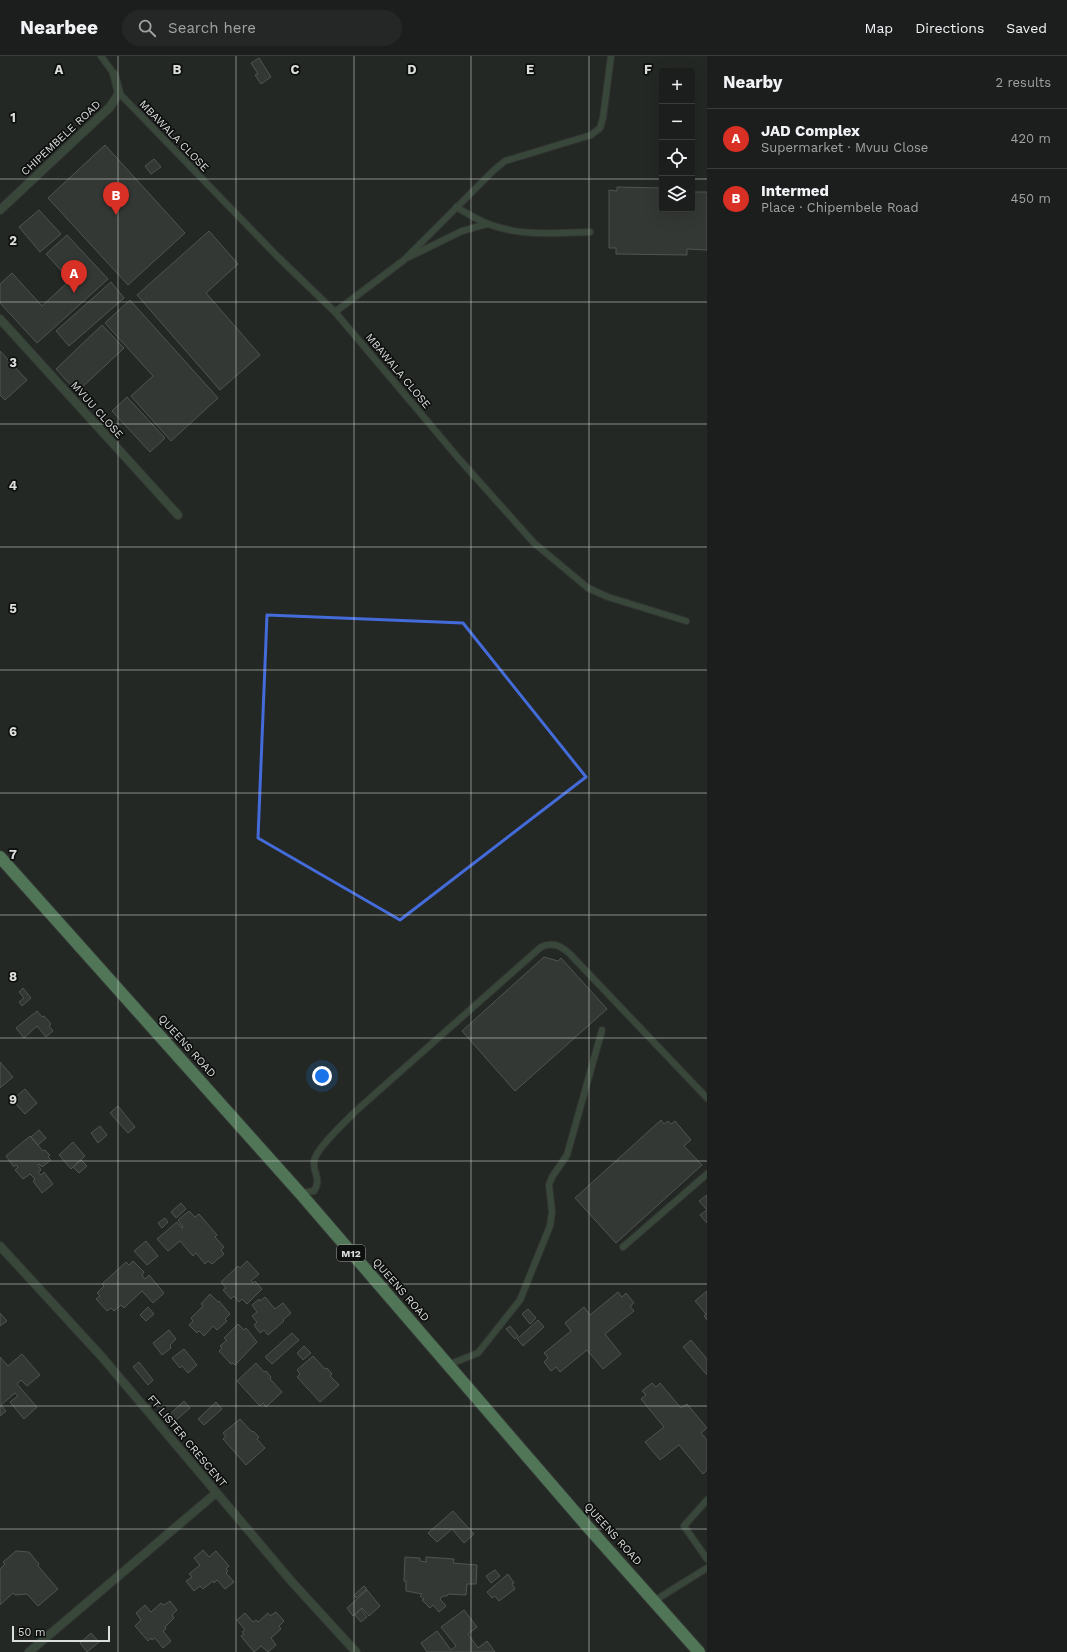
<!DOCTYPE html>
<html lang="en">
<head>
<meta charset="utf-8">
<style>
	:root { --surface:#1b1e1c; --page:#242725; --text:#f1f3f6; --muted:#a0a2a3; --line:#393c3b; --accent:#d93025 }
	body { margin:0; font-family:"Work Sans",sans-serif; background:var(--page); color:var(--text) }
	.controls { position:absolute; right:12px; top:12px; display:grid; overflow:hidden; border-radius:4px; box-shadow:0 4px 16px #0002 }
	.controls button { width:36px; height:36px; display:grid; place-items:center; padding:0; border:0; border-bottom:1px solid var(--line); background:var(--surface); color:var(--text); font:20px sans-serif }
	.scale { position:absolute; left:12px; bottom:10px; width:98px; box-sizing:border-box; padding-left:4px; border:2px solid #dbdedb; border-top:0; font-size:11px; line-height:14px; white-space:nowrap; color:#dbdedb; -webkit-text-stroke:3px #0e100f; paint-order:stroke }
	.you { position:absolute; left:322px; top:1020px; width:14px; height:14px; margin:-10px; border:3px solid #fff; border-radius:50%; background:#1a73e8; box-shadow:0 0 0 6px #1a73e833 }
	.badge { display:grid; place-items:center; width:26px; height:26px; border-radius:50%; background:var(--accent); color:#fff; font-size:13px; font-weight:700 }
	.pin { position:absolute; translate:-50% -33px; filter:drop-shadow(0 1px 2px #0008) }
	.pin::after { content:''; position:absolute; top:21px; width:14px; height:12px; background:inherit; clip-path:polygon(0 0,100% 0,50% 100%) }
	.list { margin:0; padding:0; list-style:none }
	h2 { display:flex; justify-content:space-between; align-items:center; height:52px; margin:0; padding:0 16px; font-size:17px }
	h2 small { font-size:13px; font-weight:400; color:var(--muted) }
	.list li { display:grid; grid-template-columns:26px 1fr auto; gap:12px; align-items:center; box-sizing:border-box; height:60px; padding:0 16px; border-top:1px solid var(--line) }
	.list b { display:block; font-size:15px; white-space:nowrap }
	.list p { margin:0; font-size:13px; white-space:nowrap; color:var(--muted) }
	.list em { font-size:13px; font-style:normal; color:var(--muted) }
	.icon { flex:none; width:22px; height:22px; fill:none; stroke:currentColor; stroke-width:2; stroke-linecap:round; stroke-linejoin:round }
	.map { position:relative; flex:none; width:707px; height:1596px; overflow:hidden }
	header { display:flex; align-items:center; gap:24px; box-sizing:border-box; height:56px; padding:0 20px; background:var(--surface); border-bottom:1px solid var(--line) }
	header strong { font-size:19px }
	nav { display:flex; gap:22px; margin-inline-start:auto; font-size:14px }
	.search { width:280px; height:36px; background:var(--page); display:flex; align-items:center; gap:10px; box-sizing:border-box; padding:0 14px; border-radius:22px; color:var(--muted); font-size:15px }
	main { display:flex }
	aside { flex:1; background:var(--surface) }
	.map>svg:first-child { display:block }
	.building { fill:#474c48; stroke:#858a86 }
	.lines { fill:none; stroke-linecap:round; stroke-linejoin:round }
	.lane-casing { stroke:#414542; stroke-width:8 }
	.street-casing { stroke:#414542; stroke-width:10 }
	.highway-casing { stroke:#414542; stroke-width:14 }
	.lane { stroke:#506e56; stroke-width:6 }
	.street { stroke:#506e56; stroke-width:8 }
	.highway { stroke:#85d296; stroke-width:12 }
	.marked { fill:none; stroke:#436bd9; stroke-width:3; stroke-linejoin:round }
	.grid { fill:none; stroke:#dbdedb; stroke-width:1; stroke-opacity:0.55 }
	.labels { text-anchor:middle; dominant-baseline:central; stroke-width:3.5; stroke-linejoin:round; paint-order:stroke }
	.shield { fill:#0e100f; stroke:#9ea09e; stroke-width:1 }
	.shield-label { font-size:10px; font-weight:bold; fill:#dbdedb }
	.street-label { font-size:11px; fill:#dbdedb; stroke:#0e100f }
	.grid-label { font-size:13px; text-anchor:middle; font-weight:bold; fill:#dbdedb; stroke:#0e100f; stroke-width:3.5; stroke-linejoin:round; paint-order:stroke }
</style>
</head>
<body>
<header>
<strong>Nearbee</strong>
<div class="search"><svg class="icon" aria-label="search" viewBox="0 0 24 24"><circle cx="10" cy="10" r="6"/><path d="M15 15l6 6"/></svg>Search here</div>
<nav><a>Map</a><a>Directions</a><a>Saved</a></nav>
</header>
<main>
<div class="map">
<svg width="707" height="1596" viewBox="0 0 707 1596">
	<rect width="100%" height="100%" fill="#242825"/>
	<!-- building -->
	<path class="building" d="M259 2 271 21 261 28 255 19 258 18 251 7Z
		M105 89 185 177 128 229 48 142Z
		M154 103 161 111 151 118 145 110Z
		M617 131 662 132V153H692V136H707V194L687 193V199L616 198V192H609V134L617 135Z
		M39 154 61 178 40 196 19 171Z
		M209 175 238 208 206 237 260 299 220 334 137 239Z
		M67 179 108 223 37 287 0 247V228L12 217 42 250 70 224 46 198Z
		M111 226 124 242 69 290 56 275Z
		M130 244 218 342 171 385 131 340 153 320 105 267Z
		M102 269 124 292 77 336 56 313Z
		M0 295 27 324 5 344 0 339Z
		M127 341 165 382 150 396 112 355Z
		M544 901 558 905 561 902 607 953 515 1035 462 975Z
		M23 932 31 942 22 950 19 946 24 942 19 936Z
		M37 955 42 961 44 960 51 968 49 970 53 975 46 981 37 970 24 982 16 972Z
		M0 1006 13 1021 0 1032Z
		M25 1033 37 1047 25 1058 12 1044Z
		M118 1050 135 1071 128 1077 110 1057Z
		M661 1064 664 1068 668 1065 671 1068 675 1065 691 1084 684 1090 702 1109 616 1187 575 1142Z
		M100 1070 107 1079 98 1087 91 1077Z
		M39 1074 46 1082 38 1089 31 1081Z
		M30 1080 43 1095 45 1094 50 1099 48 1101 51 1104 42 1111 39 1108 38 1109 41 1114 38 1116 41 1119 44 1116 53 1128 42 1137 33 1125 35 1123 30 1118 23 1123 15 1114 18 1111 16 1109 14 1111 6 1100Z
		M73 1086 85 1100 71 1113 59 1099Z
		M81 1104 87 1110 79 1117 73 1111Z
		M707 1139V1167L700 1159 707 1154 699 1145Z
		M181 1147 186 1153 176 1162 171 1156Z
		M189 1155 195 1161 199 1158 217 1179 215 1181 224 1191 221 1194 224 1198 212 1208 208 1205 205 1208 196 1197 193 1200 180 1185 168 1195 157 1183 177 1166 182 1172 183 1171 178 1164Z
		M165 1162 168 1166 162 1172 158 1167Z
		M146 1185 158 1200 147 1209 134 1195Z
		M133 1205 144 1216 142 1219 145 1223 149 1219 164 1237 153 1247 142 1235 124 1252 121 1249 114 1255 111 1252 107 1255 96 1243 100 1240 97 1237 104 1230 102 1228 126 1206 129 1209Z
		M247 1205 259 1218 251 1225 253 1227 255 1225 262 1233 247 1248 242 1243 239 1246 234 1240 231 1243 223 1234 226 1232 221 1226 238 1210 240 1212Z
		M707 1235V1264L704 1260 706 1258 695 1245Z
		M618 1236 622 1241 626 1237 634 1247 630 1250 634 1255 605 1278 621 1298 603 1313 587 1294 560 1316 556 1311 551 1315 544 1306 548 1302 544 1297 571 1275 565 1267 584 1251 590 1259Z
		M210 1238 218 1246 219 1245 230 1258 225 1263 227 1265 217 1274 213 1270 204 1280 199 1275 197 1277 189 1269 193 1265 191 1262 203 1250 201 1248Z
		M265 1241 275 1253 283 1247 291 1257 283 1264 284 1265 268 1279 264 1274 260 1277 254 1269 257 1266 252 1260 257 1256 252 1249 259 1243 260 1245Z
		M148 1251 154 1258 146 1265 140 1259Z
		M528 1253 536 1262 530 1268 522 1258Z
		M0 1257 7 1265 0 1270Z
		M538 1264 544 1271 523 1290 517 1283Z
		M238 1268 244 1274 246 1272 257 1286 235 1309 233 1307 231 1308 219 1295 222 1292 220 1290 227 1284 224 1282Z
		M510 1270 518 1280 515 1283 506 1273Z
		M169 1274 176 1283 170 1289 171 1292 162 1299 153 1287Z
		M292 1277 299 1284 272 1308 265 1301Z
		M691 1284 707 1303V1319L683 1291Z
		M304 1290 311 1297 303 1304 297 1297Z
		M184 1293 197 1309 188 1317 182 1310 180 1312 172 1302Z
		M22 1298 40 1319 27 1330 21 1324 17 1328 37 1351 24 1363 10 1346 18 1340 15 1337 1 1349 6 1355 0 1360V1301L8 1310Z
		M313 1300 325 1313 327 1312 332 1318 330 1320 339 1329 320 1346 297 1321 300 1318 297 1314Z
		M139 1306 153 1324 148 1329 133 1311Z
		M256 1307 264 1316 266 1315 271 1321 270 1323 282 1336 266 1351 263 1347 260 1350 237 1325Z
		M652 1327 656 1331 660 1327 681 1352 687 1348 707 1372 701 1377 707 1384V1414L703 1418 679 1389 660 1404 645 1386 664 1371 641 1343 646 1339 642 1335Z
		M184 1345 190 1352 175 1365 169 1359Z
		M216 1346 222 1353 204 1369 198 1363Z
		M240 1363 252 1376 253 1375 259 1381 257 1383 265 1392 246 1409 223 1383 226 1381 223 1377Z
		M453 1455 474 1478 464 1487 452 1473 437 1486 428 1477Z
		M203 1494 209 1501 216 1495 229 1510 226 1513 228 1515 226 1517 234 1526 225 1533 217 1524 214 1527 213 1525 203 1533 200 1530 194 1535 186 1525 192 1521 189 1518 200 1509 194 1502Z
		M16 1495 29 1496 39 1508 38 1510 58 1533 38 1550 27 1538 15 1539 13 1537 0 1549V1513L5 1508 3 1506Z
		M405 1501 420 1502V1505L426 1506V1501L454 1503 453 1507 477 1509 476 1528H467L466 1539 448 1538 447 1540H443L440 1543 446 1550 439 1556 433 1549 430 1552 422 1544 424 1543 420 1540 422 1538 406 1535V1525H404Z
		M495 1514 500 1520 491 1527 486 1520Z
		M508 1518 514 1527 512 1528 515 1533 499 1545 495 1540 492 1542 487 1536Z
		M364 1530 367 1533 356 1542 354 1539Z
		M367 1534 380 1550 369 1560 362 1552 353 1560 347 1552Z
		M170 1545 177 1554 172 1559 174 1562 165 1571 166 1573 163 1575 171 1585 163 1592 155 1582 152 1584 151 1582 148 1585 135 1570 141 1564 136 1557 145 1549 151 1556 161 1547 164 1549Z
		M361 1553 367 1561 361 1566 355 1559Z
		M464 1554 477 1571 468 1578 478 1592 487 1585 495 1596H427L421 1587 437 1575 451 1594 456 1590 441 1571Z
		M276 1556 284 1565 279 1570 281 1573 271 1582 276 1589 268 1596 261 1590 254 1596 241 1580 244 1578 242 1576 245 1574 237 1564 245 1557 253 1566 256 1564 258 1566 268 1557 270 1560Z
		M91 1577 99 1586 87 1596 80 1587Z"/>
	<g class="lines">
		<!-- lane casing -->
		<g class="lane-casing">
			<path id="lane" d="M101 0 114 18
				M119 37 278 201 335 256 460 404 534 487 588 532 608 541 686 565
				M456 151C466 157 476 163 486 167 519 181 556 177 590 176
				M409 201 462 175 487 168
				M335 256 404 204 494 114 505 105 591 79 600 72 603 62 611 0
				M300 1137 314 1135C322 1122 313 1118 314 1106 314 1094 348 1063 358 1053L541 891C553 886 559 889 569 897L707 1042
				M623 1191 707 1118
				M448 1309 478 1297 520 1244 550 1170 552 1156 549 1129 552 1121 567 1099 602 974
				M707 1444 684 1470 707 1503
				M654 1545 707 1512"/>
		</g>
		<!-- street casing -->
		<g class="street-casing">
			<path id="street" d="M0 154 110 51 119 37 114 18
				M0 263 178 459
				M0 1190 102 1301 292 1526 356 1596
				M29 1596 216 1437"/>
		</g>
		<!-- highway casing -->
		<g class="highway-casing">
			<path id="highway" d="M0 801 300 1137 587 1470 699 1596"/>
		</g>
		<!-- lane -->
		<use href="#lane" class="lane"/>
		<!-- street -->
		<use href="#street" class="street"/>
		<!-- highway -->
		<use href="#highway" class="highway"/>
	</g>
	<!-- marked area -->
	<path d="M0 0H707V1596H0ZM267 559 463 567 586 721 400 864 258 782Z" fill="#242825" fill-opacity=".55" fill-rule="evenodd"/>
	<path class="marked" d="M267 559 463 567 586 721 400 864 258 782Z"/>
	<!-- grid -->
	<path class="grid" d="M118 0V1596M236 0V1596M354 0V1596M471 0V1596M589 0V1596M0 123H662M692 123H707M0 246H707M0 368H707M0 491H707M0 614H707M0 737H707M0 859H707M0 982H707M0 1105H707M0 1228H707M0 1350H707M0 1473H707"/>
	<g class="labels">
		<!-- shield labels -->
		<rect class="shield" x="337" y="1189" width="28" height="16" rx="3"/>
		<g class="shield-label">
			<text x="351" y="1197">M12</text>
		</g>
		<!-- street labels -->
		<g class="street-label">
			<text transform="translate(174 80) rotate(46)">MBAWALA CLOSE</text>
			<text transform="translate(61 82) rotate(-43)">CHIPEMBELE ROAD</text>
			<text transform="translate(398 315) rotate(50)">MBAWALA CLOSE</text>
			<text transform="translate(97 354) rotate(48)">MVUU CLOSE</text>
			<text transform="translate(187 990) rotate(48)">QUEENS ROAD</text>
			<text transform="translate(401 1234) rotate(49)">QUEENS ROAD</text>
			<text transform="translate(187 1385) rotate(50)">FT LISTER CRESCENT</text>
			<text transform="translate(613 1478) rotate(48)">QUEENS ROAD</text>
		</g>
	</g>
	<g class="grid-label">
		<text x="59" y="18">A</text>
		<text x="177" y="18">B</text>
		<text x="295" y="18">C</text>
		<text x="412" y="18">D</text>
		<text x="530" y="18">E</text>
		<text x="648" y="18">F</text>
		<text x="13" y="66">1</text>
		<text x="13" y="189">2</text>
		<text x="13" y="311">3</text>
		<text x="13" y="434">4</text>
		<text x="13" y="557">5</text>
		<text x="13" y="680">6</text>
		<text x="13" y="803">7</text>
		<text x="13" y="925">8</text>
		<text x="13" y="1048">9</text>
	</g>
</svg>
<div class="controls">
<button>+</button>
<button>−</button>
<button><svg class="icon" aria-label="locate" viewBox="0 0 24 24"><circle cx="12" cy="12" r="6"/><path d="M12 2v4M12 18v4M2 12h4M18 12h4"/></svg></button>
<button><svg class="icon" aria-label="layers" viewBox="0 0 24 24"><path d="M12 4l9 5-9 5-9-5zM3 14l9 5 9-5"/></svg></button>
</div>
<div class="scale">50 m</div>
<div class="you"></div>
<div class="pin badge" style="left:74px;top:237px">A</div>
<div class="pin badge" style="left:116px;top:159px">B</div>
</div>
<aside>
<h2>Nearby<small>2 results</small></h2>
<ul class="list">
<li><span class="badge">A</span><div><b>JAD Complex</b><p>Supermarket · Mvuu Close</p></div><em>420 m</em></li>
<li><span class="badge">B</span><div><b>Intermed</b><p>Place · Chipembele Road</p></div><em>450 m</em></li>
</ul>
</aside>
</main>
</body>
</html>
